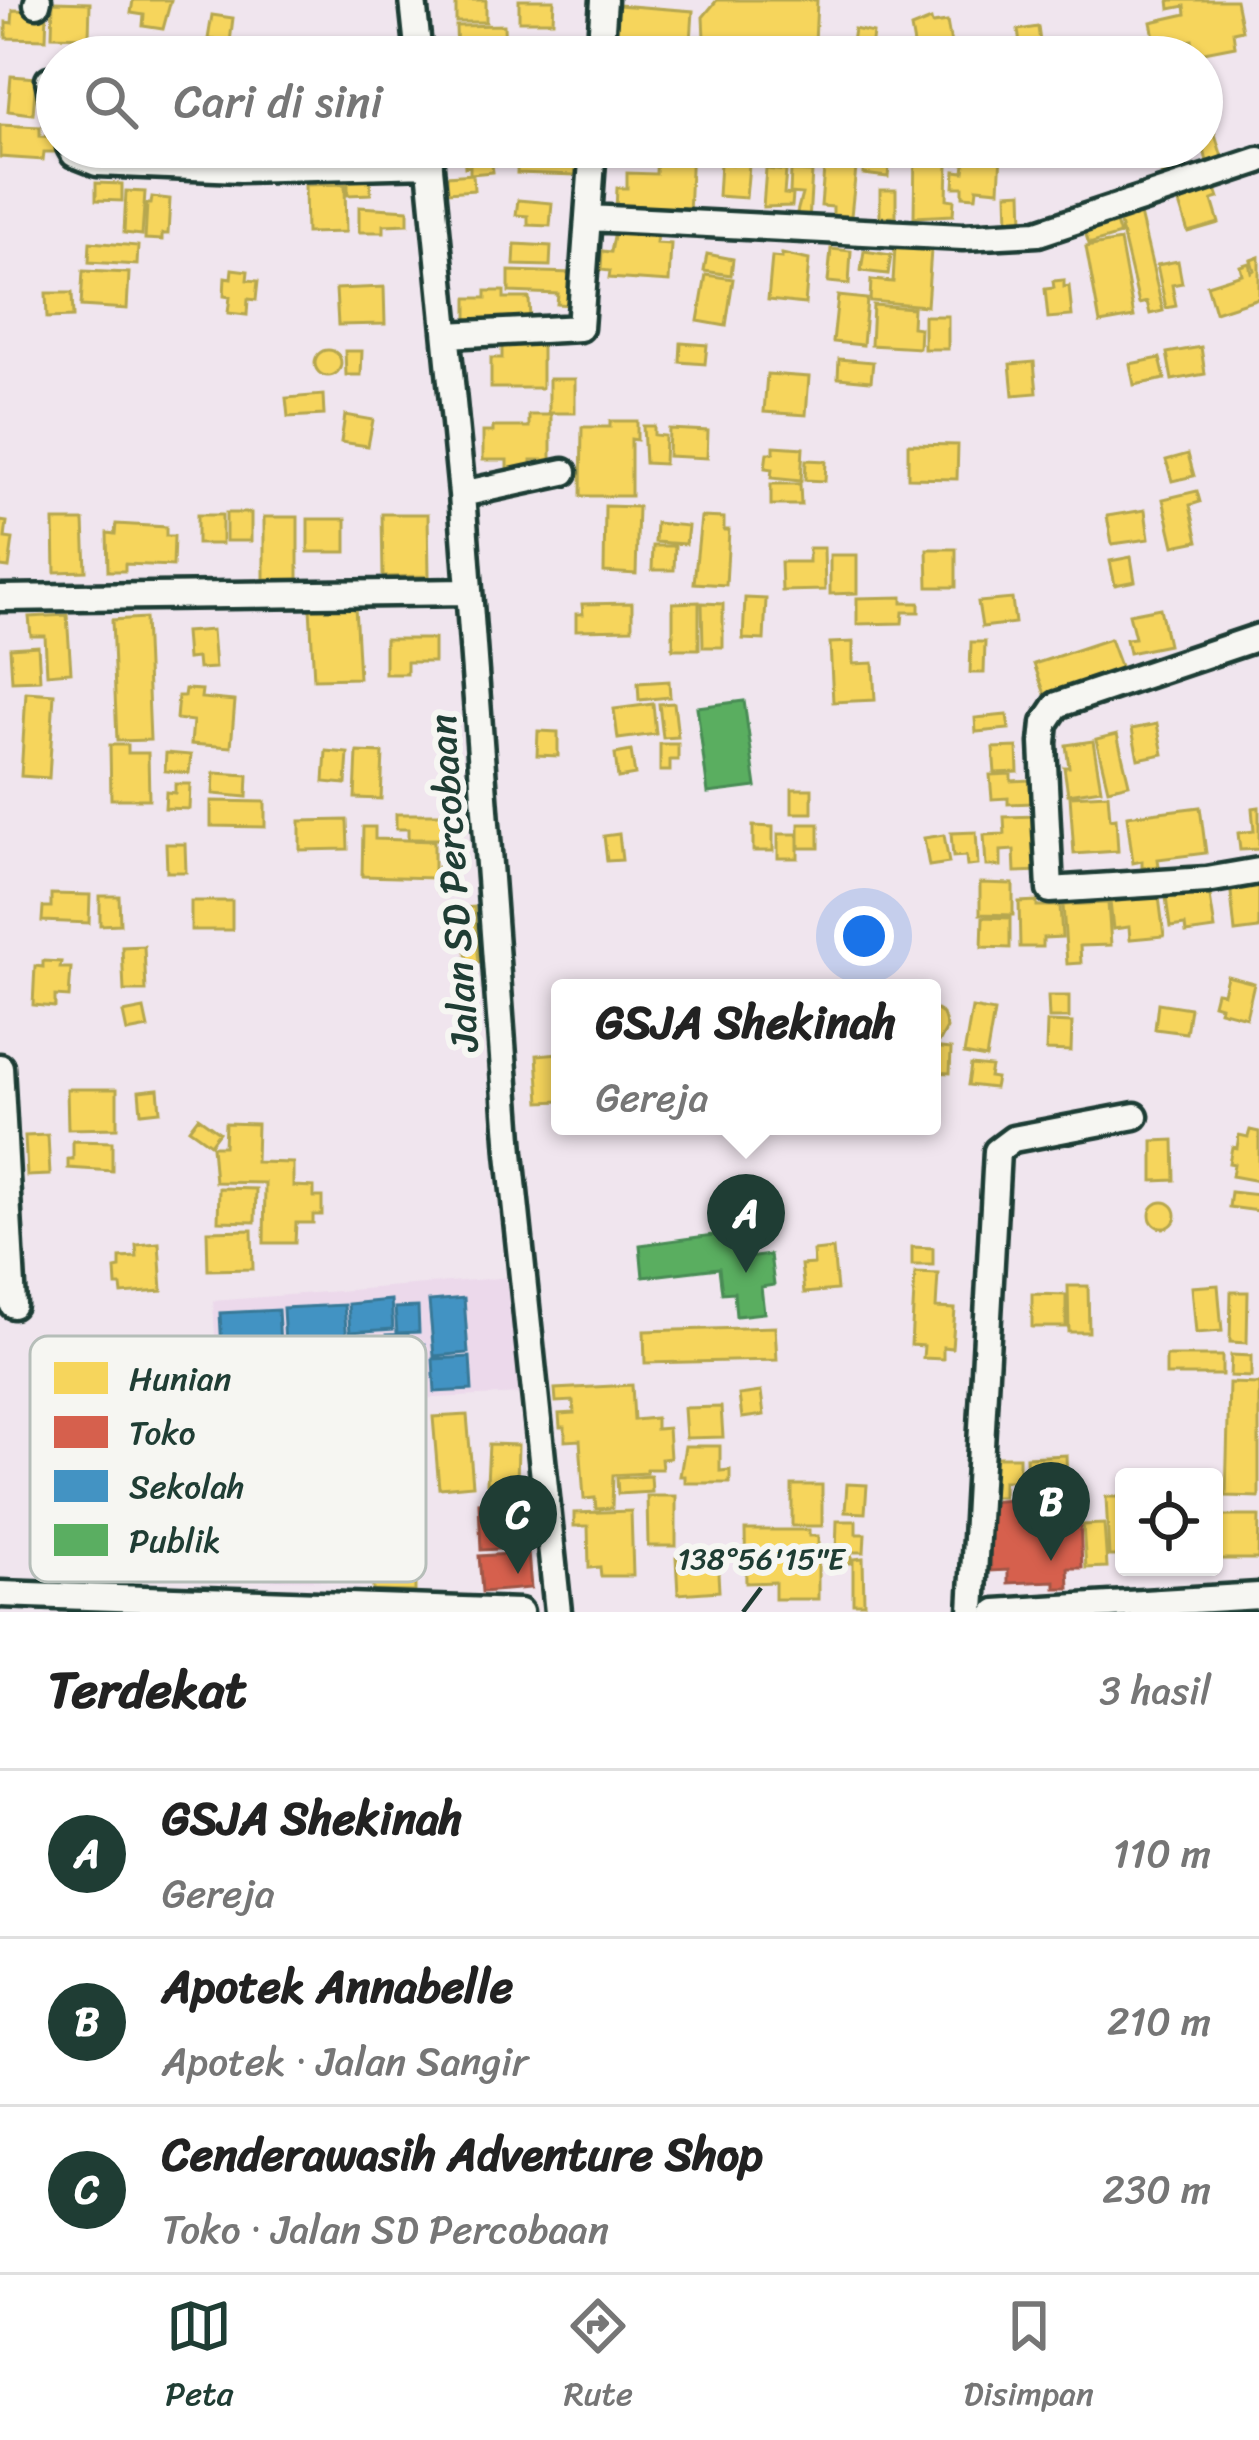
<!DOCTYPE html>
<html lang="id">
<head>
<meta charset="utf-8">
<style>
	:root { --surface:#fff; --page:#f6f6f6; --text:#222; --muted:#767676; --line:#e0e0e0; --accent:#1f3d34 }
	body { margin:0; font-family:Sriracha,sans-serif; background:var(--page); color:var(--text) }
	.controls { position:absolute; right:36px; bottom:36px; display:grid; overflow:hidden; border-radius:12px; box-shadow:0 3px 9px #0004 }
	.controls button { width:108px; height:108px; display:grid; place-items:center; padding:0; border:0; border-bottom:3px solid var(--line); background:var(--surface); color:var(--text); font:60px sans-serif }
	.you { position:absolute; left:864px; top:936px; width:42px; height:42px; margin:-30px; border:9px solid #fff; border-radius:50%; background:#1a73e8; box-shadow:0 0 0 18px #1a73e833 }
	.badge { display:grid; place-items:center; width:78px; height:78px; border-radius:50%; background:var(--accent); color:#fff; font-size:39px; font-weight:700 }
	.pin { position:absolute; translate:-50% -99px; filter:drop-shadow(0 3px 6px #0008) }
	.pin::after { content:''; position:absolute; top:63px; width:42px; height:36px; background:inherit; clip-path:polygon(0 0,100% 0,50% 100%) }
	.popup { position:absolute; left:551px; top:979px; width:390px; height:156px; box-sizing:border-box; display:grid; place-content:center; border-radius:12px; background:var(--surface); filter:drop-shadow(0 3px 9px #0005); font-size:39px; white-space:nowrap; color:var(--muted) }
	.popup b { font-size:45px; color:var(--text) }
	.popup::after { content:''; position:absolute; left:50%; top:100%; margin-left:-24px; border:24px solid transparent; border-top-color:var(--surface) }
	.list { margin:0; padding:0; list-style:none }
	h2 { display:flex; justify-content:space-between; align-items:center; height:156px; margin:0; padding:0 48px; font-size:51px }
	h2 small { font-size:39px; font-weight:400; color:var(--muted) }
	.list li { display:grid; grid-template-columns:78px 1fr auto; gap:36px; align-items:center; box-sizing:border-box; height:168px; padding:0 48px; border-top:3px solid var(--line) }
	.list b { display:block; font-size:45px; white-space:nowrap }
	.list p { margin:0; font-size:39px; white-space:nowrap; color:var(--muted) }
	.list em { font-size:39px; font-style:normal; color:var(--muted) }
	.icon { flex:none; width:66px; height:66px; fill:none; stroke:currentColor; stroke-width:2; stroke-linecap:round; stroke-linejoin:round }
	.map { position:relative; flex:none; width:1259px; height:1612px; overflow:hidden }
	.search { position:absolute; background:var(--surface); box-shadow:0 3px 9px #0004; left:36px; right:36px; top:36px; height:132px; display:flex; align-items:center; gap:30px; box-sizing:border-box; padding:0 42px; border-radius:66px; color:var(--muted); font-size:45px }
	.sheet { height:660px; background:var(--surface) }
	nav { display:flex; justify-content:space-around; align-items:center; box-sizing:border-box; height:168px; border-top:3px solid var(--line); background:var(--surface); font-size:33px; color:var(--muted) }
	nav a { display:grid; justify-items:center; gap:6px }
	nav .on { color:var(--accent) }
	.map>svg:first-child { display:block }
	.built { fill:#ecd9eb }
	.homes { fill:#f6d55c; stroke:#b6a750; stroke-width:3 }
	.shops { fill:#d6604d; stroke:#9f5646; stroke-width:3 }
	.schools { fill:#4393c3; stroke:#387998; stroke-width:3 }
	.public { fill:#5aae61; stroke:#488c54; stroke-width:3 }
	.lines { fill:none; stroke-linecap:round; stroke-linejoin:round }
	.minor-casing { stroke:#1f3d34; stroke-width:33 }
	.minor { stroke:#f6f6f2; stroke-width:24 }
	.ticks { fill:none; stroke:#1f3d34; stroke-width:4.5 }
	.labels { text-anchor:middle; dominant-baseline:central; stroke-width:12; stroke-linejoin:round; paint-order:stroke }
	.street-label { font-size:39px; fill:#1f3d34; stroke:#f6f6f2 }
	.key { fill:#f6f6f2; stroke:#b6beb9; stroke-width:3 }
	.key-label { font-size:33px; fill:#1f3d34 }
	.ticks-label { font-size:30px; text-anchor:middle; fill:#1f3d34; stroke:#f6f6f2; stroke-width:12; stroke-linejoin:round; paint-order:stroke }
</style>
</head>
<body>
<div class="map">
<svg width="1259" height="1612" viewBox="0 0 1259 1612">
	<rect width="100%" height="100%" fill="#f0e5ee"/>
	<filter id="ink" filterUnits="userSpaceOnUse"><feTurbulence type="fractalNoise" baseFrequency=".00833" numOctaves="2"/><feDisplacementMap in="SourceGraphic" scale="24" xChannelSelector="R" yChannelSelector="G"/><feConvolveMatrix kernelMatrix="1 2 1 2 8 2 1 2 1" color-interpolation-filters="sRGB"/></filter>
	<g filter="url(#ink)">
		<!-- built -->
		<path class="built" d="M511 1277 523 1394 369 1401 371 1581 229 1579 213 1301Z"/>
		<!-- homes -->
		<path class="homes" d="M133 0H171L163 29 143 26 144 15 131 13Z
			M456 0H486V22H456Z
			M519 0H554L553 21H519Z
			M717 0H817L815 43 704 38 703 17Z
			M1169 0H1236L1242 30 1233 32 1235 46 1194 54 1192 40 1156 47 1151 22 1186 14 1185 6 1170 9Z
			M53 2 90 3 89 37 52 36Z
			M618 5 693 11 690 57 615 52Z
			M13 10 47 11 46 39 6 38V22L12 23Z
			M212 15 233 18 230 42 208 39Z
			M931 20 932 24 947 22 952 50 916 56 911 28Z
			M504 25 505 57H457L456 26Z
			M1038 27 1042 57H1022L1018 30Z
			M854 29 873 33 870 57 850 55Z
			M277 41 292 43 291 51 301 52 300 57H264L265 48 276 50Z
			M11 76 36 78 33 114 8 111Z
			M1202 92 1222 157 1207 162 1204 149 1189 153 1187 147H1202Z
			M0 125 40 127V136L56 137 55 152H44L43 160 0 157Z
			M464 147H512L514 164 492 165 493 172 470 174V166L465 167Z
			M518 147H577L576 175 517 173Z
			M657 147H692L689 214 616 211 617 188H627V173L656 174Z
			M776 147H801L800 166 775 165Z
			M866 147H891L888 177 863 174Z
			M961 147H1013V154L1001 153 999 190 977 188 976 197 963 196V187H954L955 171 964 172 965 164 957 163Z
			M1153 147H1177L1184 168 1162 175Z
			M915 148 954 149V164H948L947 199 954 200 953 215 914 217Z
			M833 158 857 159 851 216 833 215V207L821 206 824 169 833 170Z
			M720 163 749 165 746 198 718 196Z
			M766 169 786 171 784 194 793 195 792 206 763 207Z
			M791 171 812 172 809 221 795 220 802 194 790 193Z
			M473 174 474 190 448 192 447 176Z
			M370 178 371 194 348 195V179Z
			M96 183 122 184V201L96 200Z
			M345 184 346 232 306 233 305 185Z
			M1215 186 1219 198 1212 200 1219 223 1188 232 1177 197Z
			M880 190H896V217H880Z
			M126 191 145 192 142 235 124 233Z
			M1022 192 1023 224H1008L1007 193Z
			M152 197 170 199 168 234H162V240L145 239 147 204H151Z
			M518 200 552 203 550 226 528 225V216L516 215Z
			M359 207 408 210V224L384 225V232H359Z
			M1140 214 1163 311 1150 314 1147 302 1139 304 1119 219Z
			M1116 223 1120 235 1089 244 1085 232Z
			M615 231 657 233 656 243 671 244 669 282 609 278 610 271 601 270 602 251 611 252Z
			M1120 241 1134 317 1100 323 1086 247Z
			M90 242 138 246 137 265 89 262Z
			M515 244 551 246 550 266 514 265Z
			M895 247 931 250 927 306 870 301 871 280 893 282Z
			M831 249 851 251 849 284 828 282Z
			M864 251 891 255 888 274 861 271Z
			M707 254 733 259 731 275 704 271Z
			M782 254 809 260 805 304 768 300 772 257 782 258Z
			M1259 257V298L1215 312 1207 285 1242 274 1240 266 1249 263 1251 272 1254 270 1251 260Z
			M1178 261 1182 283 1172 285 1176 306 1166 308 1157 265Z
			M232 269 248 271 247 280 258 281 256 300 248 299 247 315 228 313 230 297 224 296 225 277 231 278Z
			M83 271 129 273 127 309 81 306Z
			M509 271 573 273 572 305 557 304 558 294 509 292Z
			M706 275 733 279 726 326 698 321Z
			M1064 280V287L1069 286 1072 316 1048 318 1045 289 1054 288 1053 281Z
			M384 287 385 324 338 325 336 289Z
			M486 291H504V298H529L530 321H467V298H486Z
			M46 293H72L73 317 47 318Z
			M838 296 867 299 863 345 833 342Z
			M873 305 913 308 912 327 920 328 919 348 871 345Z
			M924 316H948V349H924Z
			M502 341 542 342V388H491V358H502Z
			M681 343 707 345 705 364 680 362Z
			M1201 347 1205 374 1172 380 1167 353Z
			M315 363a13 13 0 1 1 26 0a13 13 0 1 1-26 0Z
			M345 351H362L361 375H346Z
			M1160 358 1165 379 1134 385 1130 364Z
			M839 359 873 362 871 381 838 378Z
			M1034 362 1037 393 1013 395 1010 364Z
			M767 374 809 377 806 415 764 412Z
			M549 379H575V413H549Z
			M323 395 324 415 288 417 286 398Z
			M345 415 373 420 368 446 341 442Z
			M529 415H551V460H531V470H507V460H483V432H493V427H529Z
			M610 421H637V440L631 439V496H581L582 427H610Z
			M643 426H654V435L665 436 664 464 645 463Z
			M669 429 708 431 707 458 668 456Z
			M908 444 958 445 957 479 908 478Z
			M774 446 803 448 801 481 771 478 772 469 765 468 767 453H774Z
			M1188 454 1194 476 1172 481 1166 460Z
			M806 460 826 461 825 481 805 480Z
			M771 484H800L801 505H771Z
			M1197 491 1200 502 1190 505 1198 541 1174 546 1163 499Z
			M605 506 638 507 636 574 604 572Z
			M1145 510 1149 539 1112 544 1107 516Z
			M226 513H251V541H226Z
			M382 514H428L429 576 383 577Z
			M197 515H222V544H197Z
			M264 517H298V579H264Z
			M701 517 724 518V530H729L726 585 694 583Z
			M308 519H346V552H308Z
			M0 521 7 522 5 538 13 539 9 568 0 567Z
			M54 521H84L86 571 55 572Z
			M656 523 688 526 686 544 655 542Z
			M116 524 166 527V536H174L173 566 125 564V571H108L107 533 115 534Z
			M653 546H675L674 570H652Z
			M809 548H824L825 590 782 591 781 562H809Z
			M927 549H956V587H928Z
			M830 555H857V593L830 594Z
			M1131 557 1135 581 1115 585 1110 561Z
			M902 597V603H919V612H903L902 623 857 624V598Z
			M745 598 766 599 764 640 743 639Z
			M1012 599 1015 623 982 627 978 602Z
			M699 602V649H673V603Z
			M632 603V629L576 630V614H583L582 604Z
			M702 603 723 604V647H703Z
			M355 606 359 678 314 679 310 608Z
			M1160 608 1168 645 1129 653 1126 639 1135 638 1129 614Z
			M67 615 71 672 47 674 45 636H31L29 617Z
			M145 618 150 740 117 741 112 620Z
			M212 630 215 668 198 669 197 658 187 659 185 632Z
			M385 639H434V662H407V674H385Z
			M1110 639 1121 669 1045 694 1034 664Z
			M853 642V664L873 663 875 700 833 702 830 643Z
			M971 642H985L984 673H970Z
			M38 646 40 680 12 681 10 648Z
			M669 681 670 697 639 700 638 683Z
			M185 689 202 690 201 698 235 701 231 747 191 744 193 721 176 719 178 696H184Z
			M26 692 54 694 49 778 21 776Z
			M674 703 678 737 663 738 659 704Z
			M653 704 656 734 618 739 614 709Z
			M1007 715 1009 729 976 732 975 718Z
			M1157 724 1163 754 1138 759 1132 729Z
			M538 731 558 732V756L537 755Z
			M1117 734 1129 784 1108 789 1096 739Z
			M1093 741 1101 789 1068 794 1064 767H1069L1066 745Z
			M660 744H678V760H670V771H660Z
			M110 745H128V753H148L149 799H111Z
			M1017 747 1018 772 995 773 993 748Z
			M326 751 348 753 346 784 324 782Z
			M631 751 635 775 618 778 615 754Z
			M357 752 383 753 381 799 355 798Z
			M166 753 191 755 189 773 165 771Z
			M214 773 248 775 247 797 213 794Z
			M1011 774V781L1033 780 1034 803 1008 804V798L992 799 990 775Z
			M175 784H190L189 809 165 808 166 792 175 793Z
			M792 789H812V813H792Z
			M1108 794 1110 819 1116 818 1118 851 1074 854 1070 796Z
			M211 801 265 802V827L211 826Z
			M1200 807 1206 853 1158 859 1159 866 1142 868V861L1133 863 1127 816Z
			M1259 807V849L1240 850 1238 833 1254 831 1252 808Z
			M396 814H447V839H408V829H396Z
			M1039 816 1041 871 1015 872 1014 850 1001 851V866H986L984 835 1005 834 1004 817Z
			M347 820 348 849 300 850V821Z
			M799 824H819V848H799Z
			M753 826 773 827V851H753Z
			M363 827H375V839L434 841V878L362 876Z
			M976 832 978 865 967 866 966 856 953 857 951 833Z
			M619 834 622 860 607 861 604 836Z
			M778 834H798V858H778Z
			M944 835 949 863 929 866 924 838Z
			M166 844H185L186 872H167Z
			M438 867 455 868 454 891H437Z
			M1259 880V929L1235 932 1230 883Z
			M980 883 1013 884V915L980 914Z
			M1209 890 1215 929 1186 933 1185 925 1170 927 1166 897Z
			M51 894 90 895 89 923 42 921 43 907H51Z
			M100 896H119L120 924 100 925Z
			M1159 897 1164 936 1130 939 1129 927 1113 929 1110 902Z
			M191 901H232V930H191Z
			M1037 901V906H1060L1062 937 1043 938V947H1020L1019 902Z
			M1108 903 1111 945 1080 946 1081 963 1067 964 1063 905Z
			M474 907 479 963 467 964 462 908Z
			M983 917 1010 918V948L982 947Z
			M144 946 146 991H124L122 947Z
			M43 961 61 962 60 968H71L69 997 55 996V1007L33 1005 35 966 43 967Z
			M1227 976 1254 983 1246 1017 1219 1010 1220 1006 1213 1004 1216 992 1223 993Z
			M1048 996H1069V1018H1049Z
			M1158 1003 1190 1008 1186 1033 1155 1029Z
			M932 1007 943 1014 947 1028 940 1041 932 1044Z
			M972 1008 994 1012 986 1058 964 1054Z
			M144 1009 148 1028 127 1032 123 1013Z
			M1047 1022 1072 1023 1071 1051 1046 1050Z
			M932 1047 951 1049 950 1073 932 1072Z
			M560 1053V1101L540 1102 537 1055Z
			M971 1065 991 1067 989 1077 996 1078 994 1088 968 1085Z
			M67 1089H117V1128L68 1129Z
			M158 1089 160 1111 141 1113 139 1091Z
			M198 1117 219 1132 210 1144 189 1129Z
			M225 1123 257 1124 256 1162 293 1163V1186L314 1187V1197H322V1215H313V1223H296L295 1243H264L265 1183 215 1182 212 1146H224Z
			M1250 1130 1259 1132V1181L1232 1176 1234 1164 1229 1163 1232 1147 1237 1148 1239 1135 1248 1137Z
			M48 1135 50 1175 27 1176 25 1136Z
			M1174 1140 1175 1180 1153 1181V1141Z
			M73 1141 112 1142V1171L68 1168V1159H73Z
			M219 1188 256 1189 255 1222 218 1221Z
			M1231 1192 1259 1195V1211L1229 1207Z
			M1150 1215a13 13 0 1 1 26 0a13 13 0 1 1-26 0Z
			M252 1230 253 1269 208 1270 207 1231Z
			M159 1243 162 1291 122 1294 121 1286H116L115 1269 120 1268V1258L137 1257 136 1245Z
			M912 1247 933 1248V1265H912Z
			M833 1249 837 1290 804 1293 801 1265 814 1264 813 1251Z
			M915 1273 938 1274 936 1308 955 1309 952 1348 943 1347V1359L923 1358 924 1346 911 1345Z
			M1218 1285 1222 1331 1196 1333 1192 1287Z
			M1068 1286H1088L1089 1332H1069Z
			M1231 1292H1248L1247 1343 1230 1342Z
			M1032 1294 1066 1295V1327H1032Z
			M775 1327 777 1360 645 1363 644 1331Z
			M1231 1355 1251 1356V1377L1230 1376Z
			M1166 1356H1222V1375H1166Z
			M1229 1383 1259 1384V1497L1226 1496Z
			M632 1385 634 1420 656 1418V1429L668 1428 670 1458 661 1459 662 1469H647V1473L613 1475 612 1508 596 1509 595 1498 584 1499 580 1440 565 1441V1427H560L559 1414 574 1413 573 1401 556 1402 555 1389Z
			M761 1392 764 1415 742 1418 739 1395Z
			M721 1407 723 1437 686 1438 684 1408Z
			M467 1415 473 1485 439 1488 433 1417Z
			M410 1416 412 1454 388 1455 386 1431 372 1432V1418Z
			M489 1444 518 1445 517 1484 487 1483Z
			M685 1446H720V1471L730 1470V1483H685V1476H680Z
			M1066 1455 1067 1482 1027 1484 1026 1457Z
			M988 1457H1019V1481H1003V1497H989Z
			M414 1462 416 1483 375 1487 373 1466Z
			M651 1476 652 1492 618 1494 617 1478Z
			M847 1484 867 1485 865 1513 845 1512Z
			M1059 1484V1494L1020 1495 1019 1486Z
			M792 1485H822V1526H792Z
			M209 1491 211 1536 180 1537 178 1493Z
			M647 1496H676V1546H648Z
			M1106 1497H1124V1556H1109Z
			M631 1511 633 1576H601L600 1567 589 1568 588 1526H574V1513Z
			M417 1512 419 1549 404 1550 405 1558 385 1559 384 1551H374L373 1514Z
			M1221 1516H1259L1258 1559H1216V1532H1221Z
			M837 1521H856V1534H865L864 1552H851V1563H840V1552H836Z
			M1104 1524 1107 1567 1086 1568 1083 1525Z
			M745 1530H809V1536H818V1599H775V1582L746 1583Z
			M717 1555 719 1591 678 1594 676 1558Z
			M863 1558 864 1603H853V1559Z
			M373 1566 415 1567V1592L373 1591Z"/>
		<!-- shops -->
		<path class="shops" d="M1050 1497 1079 1499 1082 1568H1068L1069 1588H1055V1581L1008 1583V1570L991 1571 988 1502Z
			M515 1502 516 1548 481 1550 479 1503Z
			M528 1553 531 1588 482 1592 479 1556Z"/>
		<!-- schools -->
		<path class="schools" d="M464 1298 468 1353 434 1356 429 1301Z
			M391 1300 393 1329 350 1332 348 1304Z
			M344 1305 347 1341 285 1345 283 1308Z
			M418 1307 419 1332 397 1333 395 1308Z
			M278 1310 280 1345 222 1349 220 1313Z
			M408 1334 409 1346 424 1345 425 1365 410 1366V1376L389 1377 387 1335Z
			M383 1357 385 1385 349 1386 350 1403 326 1404 324 1360Z
			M470 1357 472 1390 435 1392 433 1359Z
			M258 1396 261 1447 226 1449 222 1398Z
			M356 1405 358 1447 325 1449 323 1406Z
			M270 1451 272 1512 233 1513 230 1452Z
			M360 1453 363 1508 331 1510 328 1455Z
			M363 1513 365 1573 271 1576 270 1542 326 1540 325 1515Z
			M264 1516 267 1568 225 1570 223 1517Z"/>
		<!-- public -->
		<path class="public" d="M744 701 756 787 708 793 697 707Z
			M743 1231 747 1258 770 1255 774 1285 761 1287 764 1313 736 1316 734 1292 722 1293 719 1268 643 1277 640 1245Z"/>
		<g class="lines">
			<!-- minor casing -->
			<g class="minor-casing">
				<path id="minor" d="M413 0 419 57
					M37 4 38 0
					M600 57 604 0
					M49 80 57 118
					M70 147 74 154 97 163 240 169 430 164
					M428 147 462 494 510 1153 558 1612
					M588 218 963 237 1038 233 1259 160
					M447 335 580 328 593 147
					M462 494 564 472
					M0 598 469 592
					M1259 637 1057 705 1045 723 1043 743 1050 890 1207 880 1259 871
					M0 1067 13 1305
					M0 1594 520 1612
					M972 1612 997 1151 1013 1139 1135 1116
					M996 1612 1259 1596"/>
			</g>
			<!-- minor -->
			<use href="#minor" class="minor"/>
		</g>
	</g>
	<!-- ticks -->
	<path class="ticks" d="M743 1612 761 1588"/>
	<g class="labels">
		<!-- street labels -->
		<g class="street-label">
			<text transform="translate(453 883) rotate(-94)">Jalan SD Percobaan</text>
		</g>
	</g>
	<!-- legend -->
	<rect x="30" y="1336" width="396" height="246" rx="18" class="key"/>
	<rect x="54" y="1362" width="54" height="32" fill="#f6d55c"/>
	<rect x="54" y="1416" width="54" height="32" fill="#d6604d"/>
	<rect x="54" y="1470" width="54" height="32" fill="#4393c3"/>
	<rect x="54" y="1524" width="54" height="32" fill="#5aae61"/>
	<g class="key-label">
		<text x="129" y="1390">Hunian</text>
		<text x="129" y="1444">Toko</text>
		<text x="129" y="1498">Sekolah</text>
		<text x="129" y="1552">Publik</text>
	</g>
	<g class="ticks-label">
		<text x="761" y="1569">138°56'15"E</text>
	</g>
</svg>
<div class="controls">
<button><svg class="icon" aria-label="locate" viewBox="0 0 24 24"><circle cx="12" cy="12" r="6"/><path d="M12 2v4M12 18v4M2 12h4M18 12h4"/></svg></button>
</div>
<div class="you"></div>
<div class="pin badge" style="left:746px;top:1273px">A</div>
<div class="popup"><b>GSJA Shekinah</b>Gereja</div>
<div class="pin badge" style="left:1051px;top:1561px">B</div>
<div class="pin badge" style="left:518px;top:1574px">C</div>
<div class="search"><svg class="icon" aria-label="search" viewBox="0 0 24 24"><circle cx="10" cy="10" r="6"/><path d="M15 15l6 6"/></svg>Cari di sini</div>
</div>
<section class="sheet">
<h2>Terdekat<small>3 hasil</small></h2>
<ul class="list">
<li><span class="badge">A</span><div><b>GSJA Shekinah</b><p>Gereja</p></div><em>110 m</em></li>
<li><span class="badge">B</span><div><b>Apotek Annabelle</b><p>Apotek · Jalan Sangir</p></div><em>210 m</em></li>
<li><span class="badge">C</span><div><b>Cenderawasih Adventure Shop</b><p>Toko · Jalan SD Percobaan</p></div><em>230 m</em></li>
</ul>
</section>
<nav>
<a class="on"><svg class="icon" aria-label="map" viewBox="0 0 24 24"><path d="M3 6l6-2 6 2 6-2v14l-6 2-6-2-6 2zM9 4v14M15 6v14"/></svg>Peta</a>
<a><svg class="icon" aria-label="directions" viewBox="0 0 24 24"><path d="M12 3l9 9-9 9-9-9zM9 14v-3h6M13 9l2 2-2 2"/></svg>Rute</a>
<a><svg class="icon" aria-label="saved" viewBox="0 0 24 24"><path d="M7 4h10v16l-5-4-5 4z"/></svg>Disimpan</a>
</nav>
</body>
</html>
